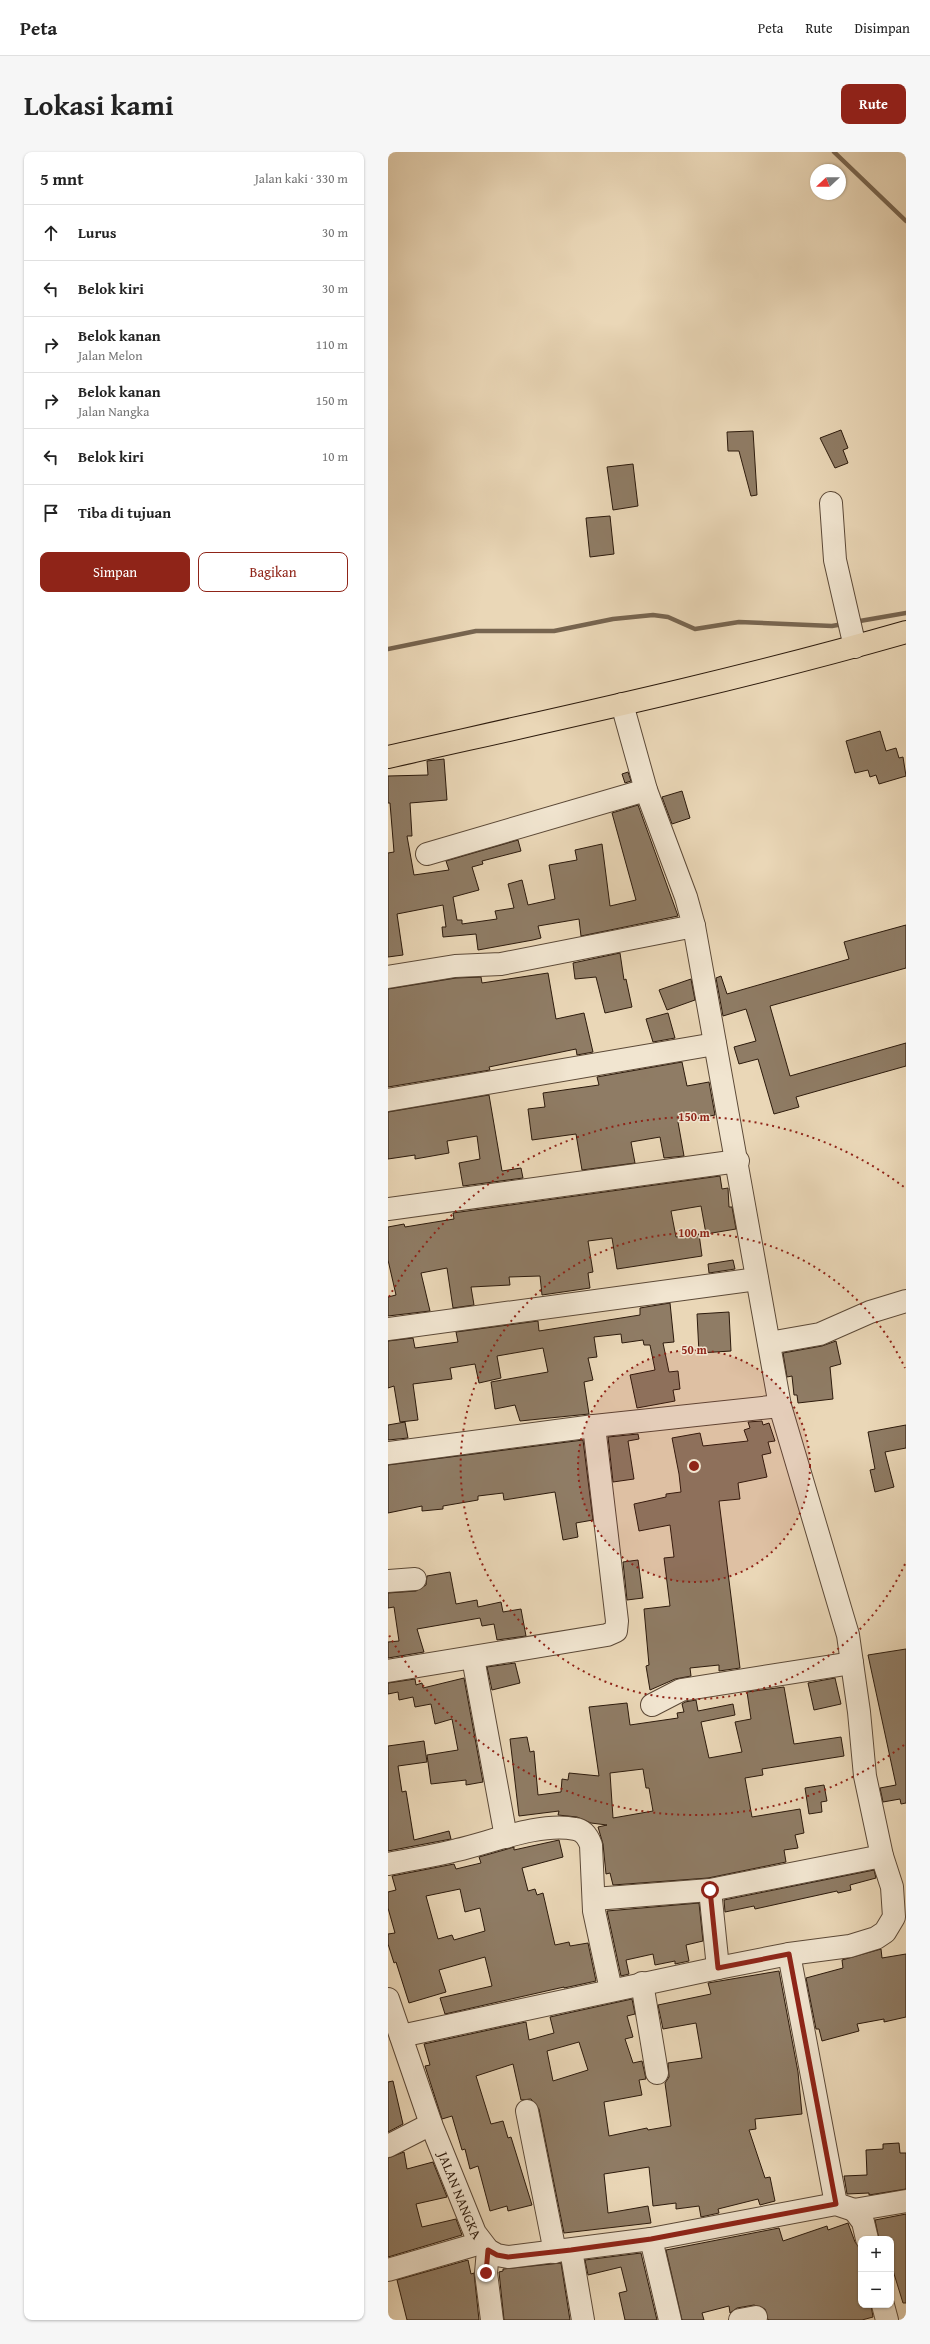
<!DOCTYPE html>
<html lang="id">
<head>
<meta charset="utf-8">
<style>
	:root { --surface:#fff; --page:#f6f6f6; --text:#222; --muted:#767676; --line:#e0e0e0; --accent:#8f2418 }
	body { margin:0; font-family:"Gentium Book Plus",serif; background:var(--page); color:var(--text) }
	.controls { position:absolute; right:12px; bottom:12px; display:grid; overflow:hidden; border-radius:8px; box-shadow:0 1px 3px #0004 }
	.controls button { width:36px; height:36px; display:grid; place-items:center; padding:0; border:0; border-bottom:1px solid var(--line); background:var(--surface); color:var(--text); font:20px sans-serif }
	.compass { position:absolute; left:422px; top:12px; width:36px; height:36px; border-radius:50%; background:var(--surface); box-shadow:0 1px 3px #0004; rotate:248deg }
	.stop { position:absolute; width:12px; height:12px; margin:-9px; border:3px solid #8f2418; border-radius:50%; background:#fff }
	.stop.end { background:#8f2418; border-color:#fff; box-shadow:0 1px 4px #0008 }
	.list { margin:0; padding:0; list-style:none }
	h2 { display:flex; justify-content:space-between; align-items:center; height:52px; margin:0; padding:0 16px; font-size:17px }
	h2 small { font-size:13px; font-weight:400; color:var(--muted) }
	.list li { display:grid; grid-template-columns:26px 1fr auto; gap:12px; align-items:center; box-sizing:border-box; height:56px; padding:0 16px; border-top:1px solid var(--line) }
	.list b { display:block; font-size:15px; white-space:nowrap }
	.list p { margin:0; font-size:13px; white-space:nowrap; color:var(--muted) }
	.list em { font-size:13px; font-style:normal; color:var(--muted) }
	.actions { display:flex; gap:8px; padding:12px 16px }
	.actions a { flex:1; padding:9px 0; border:1px solid var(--accent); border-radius:8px; text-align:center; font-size:14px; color:var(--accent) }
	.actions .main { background:var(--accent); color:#fff }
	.icon { flex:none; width:22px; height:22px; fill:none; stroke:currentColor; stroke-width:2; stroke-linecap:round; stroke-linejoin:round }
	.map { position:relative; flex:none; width:518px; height:2168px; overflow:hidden; border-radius:8px }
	header { display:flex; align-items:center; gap:24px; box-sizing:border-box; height:56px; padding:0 20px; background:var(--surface); border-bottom:1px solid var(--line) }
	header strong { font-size:19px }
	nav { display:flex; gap:22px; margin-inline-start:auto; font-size:14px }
	.intro { display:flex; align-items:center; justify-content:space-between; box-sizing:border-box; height:96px; padding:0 24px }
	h1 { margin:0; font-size:28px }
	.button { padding:10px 18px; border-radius:8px; background:var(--accent); color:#fff; font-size:14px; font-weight:700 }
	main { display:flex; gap:24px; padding:0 24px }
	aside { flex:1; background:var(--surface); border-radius:8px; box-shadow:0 1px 3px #0004 }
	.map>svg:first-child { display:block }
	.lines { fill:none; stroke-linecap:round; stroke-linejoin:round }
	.stream { stroke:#776550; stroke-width:4.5 }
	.building { fill:#8f7c65; stroke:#2c1a0c; fill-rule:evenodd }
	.minor-casing { stroke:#5c4937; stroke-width:24 }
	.major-casing { stroke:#2c1a0c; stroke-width:24 }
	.minor { stroke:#f1e5d0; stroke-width:22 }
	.major { stroke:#ead7b7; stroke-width:22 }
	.route { stroke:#8f2418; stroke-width:5 }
	.ring { fill:none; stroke:#8f2418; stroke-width:2; stroke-dasharray:2 4 }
	.labels { text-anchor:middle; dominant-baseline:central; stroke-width:3; stroke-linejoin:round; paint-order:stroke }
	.street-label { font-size:14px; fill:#2c1a0c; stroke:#f1e5d0 }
	.centre { fill:#8f2418; stroke:#f1e5d0; stroke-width:2 }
	.ring-label { font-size:12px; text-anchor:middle; font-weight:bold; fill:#8f2418; stroke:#f1e5d0; stroke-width:3; stroke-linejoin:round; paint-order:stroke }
</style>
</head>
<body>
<header>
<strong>Peta</strong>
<nav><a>Peta</a><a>Rute</a><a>Disimpan</a></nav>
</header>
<div class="intro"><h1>Lokasi kami</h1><a class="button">Rute</a></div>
<main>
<aside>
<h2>5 mnt<small>Jalan kaki · 330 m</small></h2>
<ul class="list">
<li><svg class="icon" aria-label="ahead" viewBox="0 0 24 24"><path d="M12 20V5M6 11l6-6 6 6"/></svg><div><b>Lurus</b></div><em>30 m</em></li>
<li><svg class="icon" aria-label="left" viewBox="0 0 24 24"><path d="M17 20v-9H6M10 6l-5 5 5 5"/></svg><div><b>Belok kiri</b></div><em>30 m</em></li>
<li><svg class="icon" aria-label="right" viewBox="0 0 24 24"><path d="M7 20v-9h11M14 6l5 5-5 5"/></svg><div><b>Belok kanan</b><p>Jalan Melon</p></div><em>110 m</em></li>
<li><svg class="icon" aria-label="right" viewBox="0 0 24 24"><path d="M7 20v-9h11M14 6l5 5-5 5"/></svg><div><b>Belok kanan</b><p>Jalan Nangka</p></div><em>150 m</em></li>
<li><svg class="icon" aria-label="left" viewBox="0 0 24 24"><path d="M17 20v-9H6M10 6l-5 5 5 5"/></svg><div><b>Belok kiri</b></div><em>10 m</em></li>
<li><svg class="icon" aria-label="arrive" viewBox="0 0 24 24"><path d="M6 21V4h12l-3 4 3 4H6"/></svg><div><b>Tiba di tujuan</b></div></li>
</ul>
<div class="actions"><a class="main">Simpan</a><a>Bagikan</a></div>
</aside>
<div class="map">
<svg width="518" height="2168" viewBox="0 0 518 2168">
	<rect width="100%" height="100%" fill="#ead7b7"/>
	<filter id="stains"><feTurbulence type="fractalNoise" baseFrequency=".005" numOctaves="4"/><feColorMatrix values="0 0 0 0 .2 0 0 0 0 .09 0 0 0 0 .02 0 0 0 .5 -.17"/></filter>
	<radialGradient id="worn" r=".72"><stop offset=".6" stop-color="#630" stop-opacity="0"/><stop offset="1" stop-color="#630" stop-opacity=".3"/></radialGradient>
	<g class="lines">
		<!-- stream -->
		<path class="stream" d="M446 0 518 69
			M466 470 518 461
			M0 497 88 479H166L225 467 265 463 280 465 307 477 351 470 444 474 455 472"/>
	</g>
	<!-- building -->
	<path class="building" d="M453 278 460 296 455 298 460 311 447 316 432 286Z
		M365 279 369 343 363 344 351 299H340L339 280Z
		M245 312 250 354 225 358 219 315Z
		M222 364 226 402 202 405 198 366Z
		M492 579 498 599 508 596 511 606 515 605 518 624 491 632 488 623 482 625 480 618 467 621 458 589Z
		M56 607 59 648 22 651 24 684H19L26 723 61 718 58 709 130 688 133 699 94 709 95 712 84 715 91 738 65 745 69 768H74V772L109 767 107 759 126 756 120 732 134 728 140 753 167 747 161 713 189 708 187 698 214 692 222 754 248 748 224 661 250 653 290 764 193 784 191 767 150 774 153 786 145 788 90 798 88 782 55 785 54 775H58L55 753 9 762 15 803 0 805V701L6 700 2 651H0V624L40 623 39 609Z
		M240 620 243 629 237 631 234 622Z
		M294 639 302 666 284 672 274 645Z
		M518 773V816L382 854 402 924 518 891V914L408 945 411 955 386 962 370 907 351 912 346 895 368 889 358 857 335 864 328 826 333 824 339 842 461 807 456 790Z
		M232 801 236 828 238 827 244 855 217 861 208 825 187 827 185 811Z
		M160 821 168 867 196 861 205 900 189 903 188 897 101 915 102 918 0 935V837L68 826 93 825 94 831Z
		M303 827 307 848 279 858 271 838Z
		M280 861 287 886 265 890 258 867Z
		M294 910 299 934 321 930 327 963 290 970 296 1004 276 1006 272 985 243 990 247 1011 194 1018 188 982 144 988 140 957 157 955 155 941 211 933 209 925Z
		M101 943 114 1019 133 1016 135 1026 75 1034 71 1011 92 1007 89 984 59 989 61 1001 27 1007V1003L0 1007V960Z
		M332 1024 334 1037 340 1036 341 1055H344L348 1077 318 1082 313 1054 283 1059 288 1085 311 1082 314 1104 229 1117 224 1086 200 1089 205 1120 200 1121 202 1136 154 1143 152 1124 121 1125 122 1133 83 1135 86 1153 65 1156 59 1116 33 1121 42 1159 0 1164V1145L8 1143 0 1108V1075L16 1072 17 1075 66 1067 65 1061Z
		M345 1108 347 1117 321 1121 320 1112Z
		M282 1151 286 1190 275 1191 281 1220 290 1219 292 1237 285 1238 287 1249 249 1256 242 1223 267 1218 262 1193H256L255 1188 234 1191 233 1182 206 1185 209 1205 200 1206 205 1228 196 1230 201 1262 132 1269 127 1253 107 1257 103 1230 160 1220 155 1196 109 1204 113 1226 91 1231 87 1212 62 1216 64 1227 25 1232 30 1268 12 1270 6 1234 0 1236V1189L25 1186 27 1196 70 1190 68 1180 150 1169 151 1179 252 1163V1156Z
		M341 1160 343 1199 311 1201 309 1162Z
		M448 1189 453 1212 442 1215 445 1247 410 1251 409 1243H406L404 1224 399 1225 395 1201 434 1194Z
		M374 1269 375 1273 381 1271 387 1289 380 1290 383 1301 374 1303 379 1325 350 1331 352 1347 331 1349 352 1516 331 1519V1513L302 1516 303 1524 287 1527 262 1538 258 1514 261 1513 256 1457 282 1454 276 1406 286 1405 282 1373 251 1379 246 1352 278 1345V1342L293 1340 291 1322 284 1286 312 1281 315 1294 360 1289 356 1278 362 1276 360 1270Z
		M17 1270 20 1286 0 1288V1273Z
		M518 1273V1296L497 1300 506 1335 487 1340 482 1318 487 1317 480 1280Z
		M250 1282 251 1287 240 1289 246 1327 225 1330 220 1285Z
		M195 1288 205 1368 188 1371 190 1385 175 1388 167 1340 116 1348 115 1341 90 1344V1348L55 1354V1357L34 1359V1354L0 1361V1313Z
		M250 1408 255 1446 239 1448 235 1410Z
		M62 1420 68 1452 89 1448 90 1455 113 1450 115 1460 133 1457 138 1484 109 1488 106 1472 94 1474 92 1466 29 1477 36 1500 0 1506V1490L11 1489 6 1455 0 1456V1441L28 1439 38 1433 39 1424Z
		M518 1497V1651L513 1652 512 1647 495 1650 492 1636 508 1633 480 1503Z
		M127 1511 132 1531 104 1538 99 1515Z
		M76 1526 95 1630 78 1633V1628L43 1632 39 1603 70 1598 64 1567 47 1572 43 1552 27 1555 25 1545 11 1548 10 1540 0 1542V1531L27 1527 28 1533 34 1531 35 1536Z
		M447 1526 453 1552 426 1558 420 1531Z
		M396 1535 406 1592 453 1585 456 1604 374 1617 375 1623 357 1626 364 1665 412 1657 416 1681 407 1683 410 1696 396 1698 398 1710 320 1726 225 1733 222 1721 218 1722 215 1692 210 1675 219 1673 203 1671 189 1665 170 1663 171 1659 131 1664 122 1587 139 1585 142 1600 146 1599 150 1643 173 1640 174 1627 180 1628 181 1621 211 1624 201 1555 239 1551 242 1573 290 1566 289 1561 296 1560 294 1552 297 1550 308 1548 310 1559 345 1552 347 1563 313 1570 321 1606 354 1600 347 1570 363 1567 359 1540ZM255 1617 258 1636H261L265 1659 225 1666 222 1621Z
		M36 1589 39 1610 10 1614 14 1640 18 1639 26 1688 61 1679 63 1687 0 1699V1594Z
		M436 1633 439 1649 433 1650 434 1660 421 1662 417 1636Z
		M171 1688 175 1705 134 1716 140 1739 147 1737 149 1743 155 1741 167 1793 181 1790 182 1794 200 1791 208 1829 176 1836V1835L57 1862 52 1846 104 1834 97 1805 51 1818 58 1840 21 1851 8 1810 6 1811 0 1792V1782L7 1781 0 1756V1740L8 1738 4 1724 66 1712 68 1717 93 1711 91 1705 116 1698 126 1695V1698ZM72 1737 77 1760 92 1756 97 1779 66 1788 64 1783 50 1787 38 1744Z
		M486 1718 488 1726 462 1733 463 1738 450 1741 449 1739 367 1757 366 1754 337 1760 336 1748Z
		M311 1751 315 1789 298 1793 301 1809 287 1812V1809L267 1813 265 1802 238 1808 241 1822 233 1824 219 1759Z
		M493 1797 494 1806 518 1802V1865L496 1870V1867L469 1872 471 1879 434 1889 431 1877H428L418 1826 455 1816 454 1808Z
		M391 1819 410 1920 414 1962 367 1967 368 1977 361 1978 377 2026 382 2025 387 2049 372 2053 370 2047 330 2057 331 2061 313 2065 311 2054 288 2057V2051L265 2054 261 2015 216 2022 220 2061 260 2054 263 2071 176 2081 151 1957 143 1947 133 1948 125 1912 88 1924 103 1972 115 1969 120 1986 123 1985 144 2053 120 2059 119 2054 102 2059 90 2014 82 2017 77 1997 74 1998 64 1964 54 1967 37 1914 42 1913 36 1892 138 1870 141 1888 166 1881 162 1865 244 1847 247 1862 239 1864 245 1885 237 1887 245 1911 254 1909 258 1927 251 1928 254 1943 216 1950 221 1984 259 1976 260 1978 283 1974 277 1931 281 1925 280 1911 314 1906 308 1871 275 1877 270 1853 323 1842 320 1831ZM191 1890 200 1918 165 1929 159 1899Z
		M5 1929 15 1972 0 1980V1930Z
		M511 1991 512 2001H518V2037L481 2043V2041L459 2042 456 2024 479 2023 478 1998 495 1997V1992Z
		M16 2000 19 2017 45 2010 59 2045 28 2052 34 2075 68 2067 74 2083 0 2105V2006Z
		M518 2062V2151H515L503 2112V2087H491L487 2068Z
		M460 2071 467 2090 473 2098V2153H483L485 2165 474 2168H380L377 2157 366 2153 349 2156 342 2161 341 2154 314 2161 316 2168H294L278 2098 391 2076 395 2089 439 2074 440 2078Z
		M253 2101 269 2168H237L231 2141 239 2139 233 2115 200 2123 197 2108Z
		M80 2108 83 2122 86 2121 91 2168H19L9 2128Z
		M173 2111 182 2168H116L111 2120 115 2119V2117Z"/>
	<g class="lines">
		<!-- minor casing -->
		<g class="minor-casing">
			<g id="minor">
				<path d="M443 351 447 408 467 495"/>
				<path d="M39 702 258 638"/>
				<path d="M0 825 67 814 113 812 306 774"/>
				<path d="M0 948 327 892"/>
				<path d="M0 1057 350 1009"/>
				<path d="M0 1177 369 1127"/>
				<path d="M381 1191 432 1182 482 1160 518 1149"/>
				<path d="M0 1301 206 1274 392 1254"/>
				<path d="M0 1429 27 1427"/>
				<path d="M85 1506 118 1685"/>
				<path d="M0 1519 219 1483 228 1479 229 1469 206 1274"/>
				<path d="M264 1553 293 1538 464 1511"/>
				<path d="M0 1712C23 1707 47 1704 69 1698 104 1690 152 1670 187 1677 196 1678 200 1685 203 1693L206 1759 223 1838"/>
				<path d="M322 1738 330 1816"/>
				<path d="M206 1747 322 1738 494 1704"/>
				<path d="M401 1802 448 2052"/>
				<path d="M254 1831 269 1921"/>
				<path id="s1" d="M0 1847 43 1972 87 2081 100 2098 109 2103 120 2105 263 2087 448 2052 466 2058"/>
				<path d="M13 1884 330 1816 401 1802 462 1794 488 1786 497 1780 506 1765 504 1735 494 1704 477 1624 471 1560 460 1483 392 1254 306 774 298 745 258 638 234 552"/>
				<path d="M139 1959 167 2100"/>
				<path d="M0 1994 43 1972"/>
				<path d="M466 2058 518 2049"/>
				<path d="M466 2058 475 2070 479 2087"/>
				<path d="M263 2087 282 2168"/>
				<path d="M100 2098 98 2121 104 2168"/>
				<path d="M183 2098 195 2168"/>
				<path d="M0 2118 93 2091"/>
				<path d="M495 2153 499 2168"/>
				<path d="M352 2168 368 2165"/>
			</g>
		</g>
		<!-- major casing -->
		<g class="major-casing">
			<path id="major" d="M0 605C173 566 347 529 518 480"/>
		</g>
		<!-- minor -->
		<use href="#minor" class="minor"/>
		<!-- major -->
		<use href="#major" class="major"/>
	</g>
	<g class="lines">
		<!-- route -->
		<path class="route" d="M98 2121 100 2098 109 2103 120 2105 183 2098 263 2087 448 2052 401 1802 330 1816 322 1738"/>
	</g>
	<!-- distance rings -->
	<circle cx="306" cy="1314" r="116" fill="#8f2418" fill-opacity=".12"/>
	<g class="ring">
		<circle cx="306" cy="1314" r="116"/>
		<path d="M517 1412A233 233 0 1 1 517 1216"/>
		<path d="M516 1593A349 349 0 0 1 1 1483M1 1145A349 349 0 0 1 516 1035"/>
	</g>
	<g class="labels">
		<!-- street labels -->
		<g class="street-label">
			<text stroke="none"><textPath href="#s1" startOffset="209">JALAN NANGKA</textPath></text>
		</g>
	</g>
	<circle cx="306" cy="1314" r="6" class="centre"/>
	<g class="ring-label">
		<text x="306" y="969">150 m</text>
		<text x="306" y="1085">100 m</text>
		<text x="306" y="1202">50 m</text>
	</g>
	<rect width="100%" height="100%" filter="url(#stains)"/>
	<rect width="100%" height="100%" fill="url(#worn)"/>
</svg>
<div class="controls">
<button>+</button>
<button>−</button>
</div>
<svg class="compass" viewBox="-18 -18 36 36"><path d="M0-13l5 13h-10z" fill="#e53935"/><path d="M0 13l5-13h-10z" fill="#767676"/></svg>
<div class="stop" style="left:322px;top:1738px"></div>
<div class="stop end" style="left:98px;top:2121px"></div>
</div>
</main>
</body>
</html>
